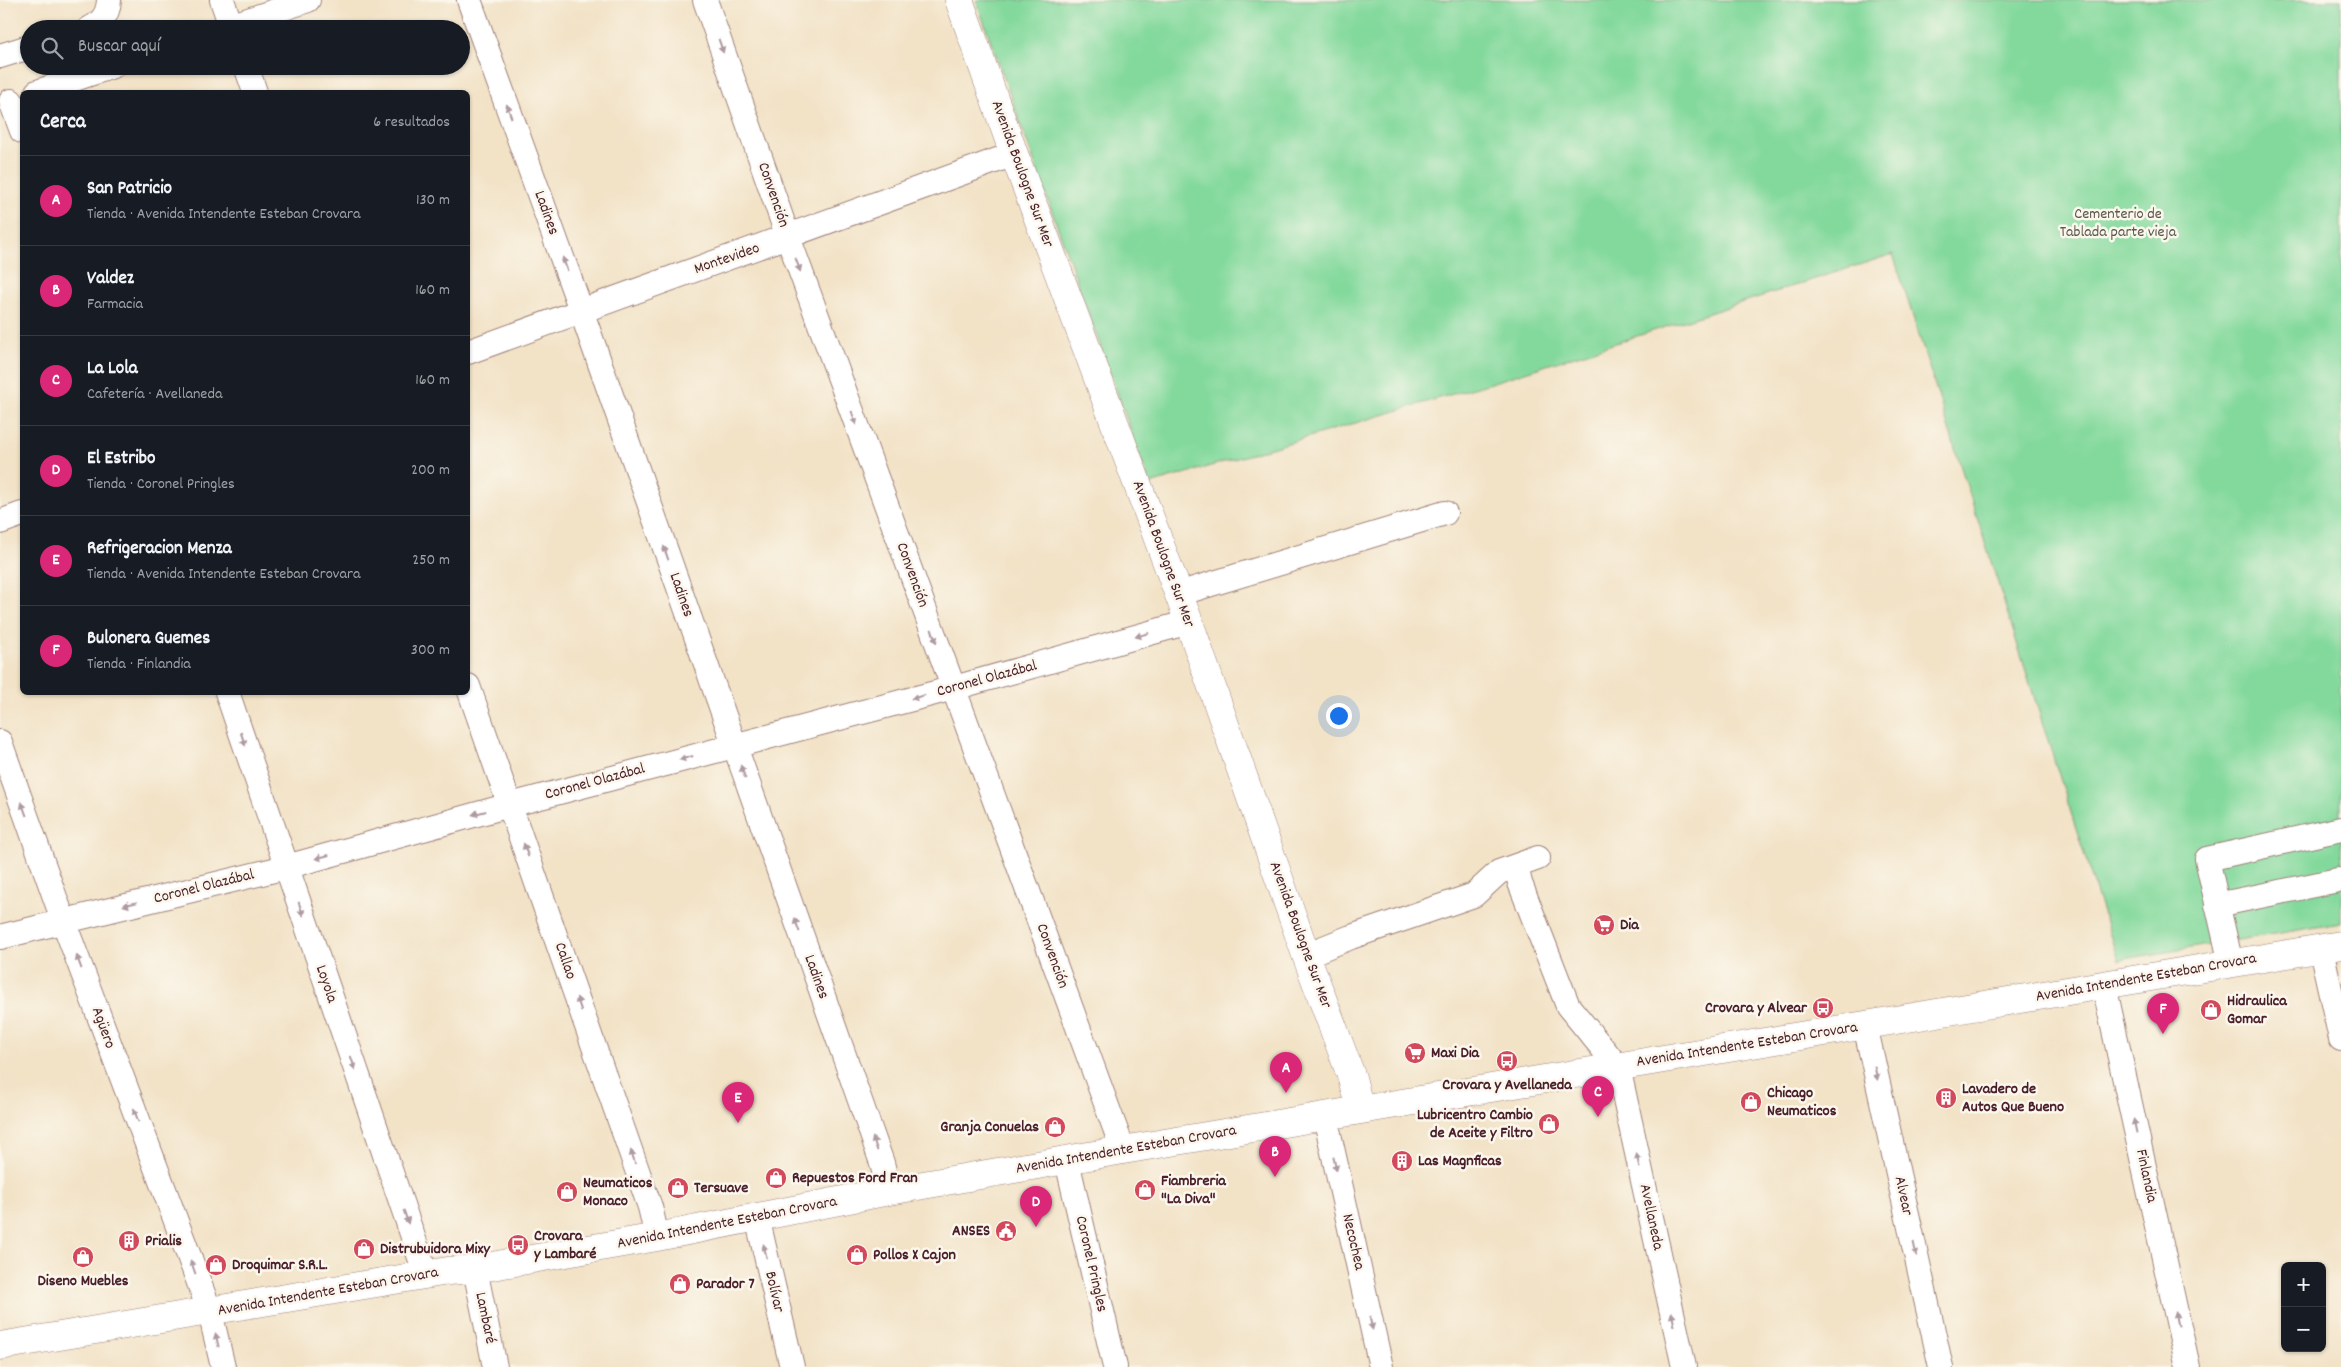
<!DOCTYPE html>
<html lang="es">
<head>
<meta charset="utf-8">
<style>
	:root { --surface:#171b24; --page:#20242c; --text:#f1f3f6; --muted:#9ea1a6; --line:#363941; --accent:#db2777 }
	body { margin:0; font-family:Dekko,sans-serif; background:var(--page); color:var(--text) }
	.controls { position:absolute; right:15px; bottom:15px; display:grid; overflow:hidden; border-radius:8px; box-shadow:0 1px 4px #0004 }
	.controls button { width:45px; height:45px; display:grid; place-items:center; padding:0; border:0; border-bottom:1px solid var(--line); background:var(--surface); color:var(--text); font:25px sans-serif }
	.you { position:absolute; left:1338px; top:715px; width:18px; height:18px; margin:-12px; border:4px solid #fff; border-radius:50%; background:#1a73e8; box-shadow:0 0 0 8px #1a73e833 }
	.badge { display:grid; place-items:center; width:32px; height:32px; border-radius:50%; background:var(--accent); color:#fff; font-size:16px; font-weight:700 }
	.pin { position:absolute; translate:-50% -41px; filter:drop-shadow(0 1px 2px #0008) }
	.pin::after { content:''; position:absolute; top:26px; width:18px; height:15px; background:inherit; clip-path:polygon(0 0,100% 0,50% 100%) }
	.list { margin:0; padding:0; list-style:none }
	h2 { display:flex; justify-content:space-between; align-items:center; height:65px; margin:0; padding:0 20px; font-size:21px }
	h2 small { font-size:16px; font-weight:400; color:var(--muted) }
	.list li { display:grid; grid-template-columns:32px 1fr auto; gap:15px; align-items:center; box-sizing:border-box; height:90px; padding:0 20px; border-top:1px solid var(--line) }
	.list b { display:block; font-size:19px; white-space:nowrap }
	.list p { margin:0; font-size:16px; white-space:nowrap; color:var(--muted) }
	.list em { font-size:16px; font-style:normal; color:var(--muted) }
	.icon { flex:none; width:28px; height:28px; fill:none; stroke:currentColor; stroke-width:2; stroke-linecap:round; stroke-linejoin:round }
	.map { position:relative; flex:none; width:2341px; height:1367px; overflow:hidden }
	.search { position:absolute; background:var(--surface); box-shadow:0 1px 4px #0004; left:20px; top:20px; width:450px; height:55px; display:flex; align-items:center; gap:12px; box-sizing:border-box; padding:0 18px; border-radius:28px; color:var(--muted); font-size:19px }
	.panel { position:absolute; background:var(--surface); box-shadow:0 1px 4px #0004; left:20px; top:90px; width:450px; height:605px; border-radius:8px }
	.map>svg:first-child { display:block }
	.green { fill:#83d99c; stroke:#667c64 }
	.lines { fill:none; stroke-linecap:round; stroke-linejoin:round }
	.minor-casing { stroke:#9e8078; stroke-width:26 }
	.major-casing { stroke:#9e8078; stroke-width:29 }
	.minor { stroke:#fff; stroke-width:24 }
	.major { stroke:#fff; stroke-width:28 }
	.oneway { fill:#ae9aa0 }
	.labels { text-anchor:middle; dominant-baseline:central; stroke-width:5; stroke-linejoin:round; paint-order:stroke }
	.street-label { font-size:16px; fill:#4a1f2b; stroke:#fbf7ec }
	.park-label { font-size:16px; fill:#5b574d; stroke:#fbf7ec }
	.poi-label { font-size:16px; font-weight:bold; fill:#4a1f2b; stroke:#fbf7ec; text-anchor:start }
</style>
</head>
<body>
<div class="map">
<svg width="2341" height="1367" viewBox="0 0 2341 1367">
	<rect width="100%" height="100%" fill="#fbf7ec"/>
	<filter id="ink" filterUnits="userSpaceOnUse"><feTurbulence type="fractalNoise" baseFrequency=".02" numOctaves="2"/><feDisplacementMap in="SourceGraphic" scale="10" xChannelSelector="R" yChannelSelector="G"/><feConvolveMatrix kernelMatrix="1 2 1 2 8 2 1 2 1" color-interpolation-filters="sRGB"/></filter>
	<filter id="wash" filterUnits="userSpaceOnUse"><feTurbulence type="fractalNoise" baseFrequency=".0096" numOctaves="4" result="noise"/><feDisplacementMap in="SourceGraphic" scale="20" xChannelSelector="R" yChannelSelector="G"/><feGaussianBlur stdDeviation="1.12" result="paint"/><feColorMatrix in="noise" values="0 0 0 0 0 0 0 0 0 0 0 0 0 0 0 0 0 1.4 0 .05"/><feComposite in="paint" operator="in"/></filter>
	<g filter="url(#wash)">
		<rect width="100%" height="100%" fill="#f2e2c6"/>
		<!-- green -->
		<path class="green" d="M976 0H2341V923L2118 960 1893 254 1497 381 1150 484Z"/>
	</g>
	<g filter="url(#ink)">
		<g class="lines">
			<!-- minor casing -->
			<g class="minor-casing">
				<path id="minor" d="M222 0 232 29
					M469 0 581 310 882 1163 889 1191
					M705 0 788 237 1123 1150
					M89 29C102 22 108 15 109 0
					M221 29 308 0
					M0 56 29 47
					M246 66 255 92
					M37 92 113 66
					M11 101 22 131
					M468 352 1014 154
					M0 522 22 514
					M1178 594 1445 513
					M468 686 650 1207 657 1237
					M227 692 426 1275
					M0 742 63 920 210 1312 223 1367
					M1516 866 1520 883 1568 1006 1618 1067 1684 1367
					M2217 905 2338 880
					M0 937 286 867 510 805 954 688 1189 622
					M2321 949 2341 1039
					M1306 955 1351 937 1474 895 1499 872 1538 858
					M2231 964 2207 859 2341 829
					M2104 985 2188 1367
					M1865 1025 1941 1367
					M1325 1116 1381 1367
					M1067 1161 1115 1367
					M757 1217 792 1367
					M475 1269 495 1367"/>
			</g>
			<!-- major casing -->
			<g class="major-casing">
				<path id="major" d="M959 0 1014 154 1189 622 1306 955 1352 1078 1360 1110
					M0 1346 448 1271 475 1269 657 1237 889 1191 1123 1150 2341 945"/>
			</g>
			<!-- minor -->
			<use href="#minor" class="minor"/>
			<!-- major -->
			<use href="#major" class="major"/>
		</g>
		<!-- one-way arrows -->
		<defs><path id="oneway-solid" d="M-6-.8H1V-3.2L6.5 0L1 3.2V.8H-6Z" transform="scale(1.25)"/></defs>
		<g class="oneway">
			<use href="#oneway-solid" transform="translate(721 46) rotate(71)"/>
			<use href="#oneway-solid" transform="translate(509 111) rotate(-110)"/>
			<use href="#oneway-solid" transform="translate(565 264) rotate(-110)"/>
			<use href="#oneway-solid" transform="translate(798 265) rotate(70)"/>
			<use href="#oneway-solid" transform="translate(854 418) rotate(70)"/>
			<use href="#oneway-solid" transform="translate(666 553) rotate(-109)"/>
			<use href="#oneway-solid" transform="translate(1142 635) rotate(164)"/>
			<use href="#oneway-solid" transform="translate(934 636) rotate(70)"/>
			<use href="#oneway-solid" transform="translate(918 697) rotate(165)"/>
			<use href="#oneway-solid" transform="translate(243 739) rotate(71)"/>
			<use href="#oneway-solid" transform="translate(686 758) rotate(165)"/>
			<use href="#oneway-solid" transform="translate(743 772) rotate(-110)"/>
			<use href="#oneway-solid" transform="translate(24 809) rotate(-110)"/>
			<use href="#oneway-solid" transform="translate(479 813) rotate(165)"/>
			<use href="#oneway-solid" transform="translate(526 850) rotate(-109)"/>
			<use href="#oneway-solid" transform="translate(322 857) rotate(165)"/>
			<use href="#oneway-solid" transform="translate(130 904) rotate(166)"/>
			<use href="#oneway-solid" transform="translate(301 909) rotate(71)"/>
			<use href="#oneway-solid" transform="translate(797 925) rotate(-110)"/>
			<use href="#oneway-solid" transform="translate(79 962) rotate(-110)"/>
			<use href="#oneway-solid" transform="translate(579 1004) rotate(-109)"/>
			<use href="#oneway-solid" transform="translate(353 1063) rotate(71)"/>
			<use href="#oneway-solid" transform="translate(1876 1073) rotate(78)"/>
			<use href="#oneway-solid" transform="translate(136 1115) rotate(-110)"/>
			<use href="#oneway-solid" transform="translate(2135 1126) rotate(-102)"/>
			<use href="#oneway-solid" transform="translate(875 1144) rotate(-110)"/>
			<use href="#oneway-solid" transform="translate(633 1157) rotate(-109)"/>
			<use href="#oneway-solid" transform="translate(1638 1161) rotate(-102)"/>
			<use href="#oneway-solid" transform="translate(1335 1164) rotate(77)"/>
			<use href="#oneway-solid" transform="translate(406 1217) rotate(71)"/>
			<use href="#oneway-solid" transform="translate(1915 1249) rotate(78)"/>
			<use href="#oneway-solid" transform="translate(765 1251) rotate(-103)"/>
			<use href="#oneway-solid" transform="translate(193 1267) rotate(-110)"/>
			<use href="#oneway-solid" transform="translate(1673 1319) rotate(-102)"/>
			<use href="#oneway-solid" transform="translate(2177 1319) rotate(-102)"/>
			<use href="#oneway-solid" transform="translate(1371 1323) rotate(77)"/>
			<use href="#oneway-solid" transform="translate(217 1340) rotate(-103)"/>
		</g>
	</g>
	<!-- icons -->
	<defs>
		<g id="supermarket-disc" transform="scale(1.125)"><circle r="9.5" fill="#d1495b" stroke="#fbf7ec"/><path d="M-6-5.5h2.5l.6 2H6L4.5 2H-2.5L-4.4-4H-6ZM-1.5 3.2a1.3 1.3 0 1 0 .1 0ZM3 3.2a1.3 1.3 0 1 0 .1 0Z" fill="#fff"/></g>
		<g id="bus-disc" transform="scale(1.125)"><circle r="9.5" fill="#d1495b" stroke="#fbf7ec"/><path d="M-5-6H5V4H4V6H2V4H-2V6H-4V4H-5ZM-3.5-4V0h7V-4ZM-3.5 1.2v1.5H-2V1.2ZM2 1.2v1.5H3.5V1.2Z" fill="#fff"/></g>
		<g id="shop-disc" transform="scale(1.125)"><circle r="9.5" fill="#d1495b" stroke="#fbf7ec"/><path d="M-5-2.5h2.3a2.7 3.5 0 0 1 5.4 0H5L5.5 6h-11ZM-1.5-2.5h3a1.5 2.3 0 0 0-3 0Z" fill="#fff"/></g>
		<g id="building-disc" transform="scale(1.125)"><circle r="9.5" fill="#d1495b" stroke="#fbf7ec"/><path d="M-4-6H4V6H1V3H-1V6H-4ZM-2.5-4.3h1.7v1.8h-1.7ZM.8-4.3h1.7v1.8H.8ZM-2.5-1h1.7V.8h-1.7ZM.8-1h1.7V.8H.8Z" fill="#fff"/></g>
		<g id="civic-disc" transform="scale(1.125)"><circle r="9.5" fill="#d1495b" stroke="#fbf7ec"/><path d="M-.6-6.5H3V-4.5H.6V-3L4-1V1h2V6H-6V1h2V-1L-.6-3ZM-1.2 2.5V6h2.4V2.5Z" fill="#fff"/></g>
	</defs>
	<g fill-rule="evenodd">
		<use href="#supermarket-disc" x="1604" y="925"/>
		<use href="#bus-disc" x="1823" y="1008"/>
		<use href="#shop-disc" x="2211" y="1010"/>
		<use href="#supermarket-disc" x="1415" y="1053"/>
		<use href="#bus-disc" x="1507" y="1061"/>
		<use href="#building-disc" x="1946" y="1098"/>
		<use href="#shop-disc" x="1751" y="1102"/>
		<use href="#shop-disc" x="1549" y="1124"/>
		<use href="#shop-disc" x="1055" y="1127"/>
		<use href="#building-disc" x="1402" y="1161"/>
		<use href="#shop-disc" x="776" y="1178"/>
		<use href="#shop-disc" x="678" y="1188"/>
		<use href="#shop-disc" x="1145" y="1190"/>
		<use href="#shop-disc" x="567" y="1192"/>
		<use href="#civic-disc" x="1006" y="1231"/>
		<use href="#building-disc" x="129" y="1241"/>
		<use href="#bus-disc" x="518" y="1245"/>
		<use href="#shop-disc" x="364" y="1249"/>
		<use href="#shop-disc" x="857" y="1255"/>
		<use href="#shop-disc" x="83" y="1257"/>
		<use href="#shop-disc" x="216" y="1265"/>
		<use href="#shop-disc" x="680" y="1284"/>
	</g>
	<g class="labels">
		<!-- street labels -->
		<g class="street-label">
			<text transform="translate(1022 174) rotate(70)">Avenida Boulogne Sur Mer</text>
			<text transform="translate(773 195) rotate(71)">Convención</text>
			<text transform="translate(546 213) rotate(70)">Ladines</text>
			<text transform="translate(727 259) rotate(-19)">Montevideo</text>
			<text transform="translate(1163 554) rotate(70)">Avenida Boulogne Sur Mer</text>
			<text transform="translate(912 575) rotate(70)">Convención</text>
			<text transform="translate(681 595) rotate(71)">Ladines</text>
			<text transform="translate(987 679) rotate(-15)">Coronel Olazábal</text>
			<text transform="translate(595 782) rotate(-15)">Coronel Olazábal</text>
			<text transform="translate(204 887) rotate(-14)">Coronel Olazábal</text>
			<text transform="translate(1300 935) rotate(70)">Avenida Boulogne Sur Mer</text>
			<text transform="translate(1052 956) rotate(70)">Convención</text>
			<text transform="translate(565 961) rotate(71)">Callao</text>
			<text transform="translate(816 977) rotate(70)">Ladines</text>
			<text transform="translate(2146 978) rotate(-10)">Avenida Intendente Esteban Crovara</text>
			<text transform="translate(326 984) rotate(71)">Loyola</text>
			<text transform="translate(103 1028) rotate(70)">Agüero</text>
			<text transform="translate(1747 1045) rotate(-9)">Avenida Intendente Esteban Crovara</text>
			<text transform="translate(1126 1150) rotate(-10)">Avenida Intendente Esteban Crovara</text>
			<text transform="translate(2146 1176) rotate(78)">Finlandia</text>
			<text transform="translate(1903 1196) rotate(78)">Alvear</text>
			<text transform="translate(1651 1217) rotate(78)">Avellaneda</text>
			<text transform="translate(727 1223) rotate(-11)">Avenida Intendente Esteban Crovara</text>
			<text transform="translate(1353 1242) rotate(77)">Necochea</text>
			<text transform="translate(1091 1264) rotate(77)">Coronel Pringles</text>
			<text transform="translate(328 1292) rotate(-10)">Avenida Intendente Esteban Crovara</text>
			<text transform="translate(774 1292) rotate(77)">Bolívar</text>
			<text transform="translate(485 1318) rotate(78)">Lambaré</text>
		</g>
		<!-- park labels -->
		<g class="park-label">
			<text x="2118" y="214">Cementerio de<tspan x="2118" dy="18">Tablada parte vieja</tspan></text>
		</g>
		<!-- poi labels -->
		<g class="poi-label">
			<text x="1620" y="925">Dia</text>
			<text x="2227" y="1001">Hidraulica<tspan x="2227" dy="18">Gomar</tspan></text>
			<text x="1807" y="1008" text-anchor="end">Crovara y Alvear</text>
			<text x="1431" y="1053">Maxi Dia</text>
			<text x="1507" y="1085" text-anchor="middle">Crovara y Avellaneda</text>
			<text x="1962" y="1089">Lavadero de<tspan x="1962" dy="18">Autos Que Bueno</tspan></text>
			<text x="1767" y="1093">Chicago<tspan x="1767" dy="18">Neumaticos</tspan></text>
			<text x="1533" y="1115" text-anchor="end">Lubricentro Cambio<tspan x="1533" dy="18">de Aceite y Filtro</tspan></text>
			<text x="1039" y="1127" text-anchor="end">Granja Conuelas</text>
			<text x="1418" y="1161">Las Magnficas</text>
			<text x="792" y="1178">Repuestos Ford Fran</text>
			<text x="1161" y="1181">Fiambreria<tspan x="1161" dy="18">"La Diva"</tspan></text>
			<text x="583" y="1183">Neumaticos<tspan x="583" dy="18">Monaco</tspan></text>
			<text x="694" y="1188">Tersuave</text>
			<text x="990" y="1231" text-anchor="end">ANSES</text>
			<text x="534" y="1236">Crovara<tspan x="534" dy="18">y Lambaré</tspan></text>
			<text x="145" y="1241">Prialis</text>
			<text x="380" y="1249">Distrubuidora Mixy</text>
			<text x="873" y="1255">Pollos X Cajon</text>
			<text x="232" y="1265">Droquimar S.R.L.</text>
			<text x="83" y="1281" text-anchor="middle">Diseno Muebles</text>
			<text x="696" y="1284">Parador 7</text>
		</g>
	</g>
</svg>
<div class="controls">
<button>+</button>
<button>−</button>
</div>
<div class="you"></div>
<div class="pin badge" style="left:1286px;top:1093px">A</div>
<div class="pin badge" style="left:1275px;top:1177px">B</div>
<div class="pin badge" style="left:1598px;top:1117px">C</div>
<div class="pin badge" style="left:1036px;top:1227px">D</div>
<div class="pin badge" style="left:738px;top:1123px">E</div>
<div class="pin badge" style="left:2163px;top:1034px">F</div>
<div class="search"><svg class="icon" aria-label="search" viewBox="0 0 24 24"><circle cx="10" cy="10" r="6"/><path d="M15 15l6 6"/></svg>Buscar aquí</div>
<section class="panel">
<h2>Cerca<small>6 resultados</small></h2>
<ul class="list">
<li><span class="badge">A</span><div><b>San Patricio</b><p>Tienda · Avenida Intendente Esteban Crovara</p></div><em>130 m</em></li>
<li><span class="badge">B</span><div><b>Valdez</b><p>Farmacia</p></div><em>160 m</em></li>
<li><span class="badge">C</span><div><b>La Lola</b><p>Cafetería · Avellaneda</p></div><em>160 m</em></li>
<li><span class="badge">D</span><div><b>El Estribo</b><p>Tienda · Coronel Pringles</p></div><em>200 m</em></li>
<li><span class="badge">E</span><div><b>Refrigeracion Menza</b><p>Tienda · Avenida Intendente Esteban Crovara</p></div><em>250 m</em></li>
<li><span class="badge">F</span><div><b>Bulonera Guemes</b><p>Tienda · Finlandia</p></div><em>300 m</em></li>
</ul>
</section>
</div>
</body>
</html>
